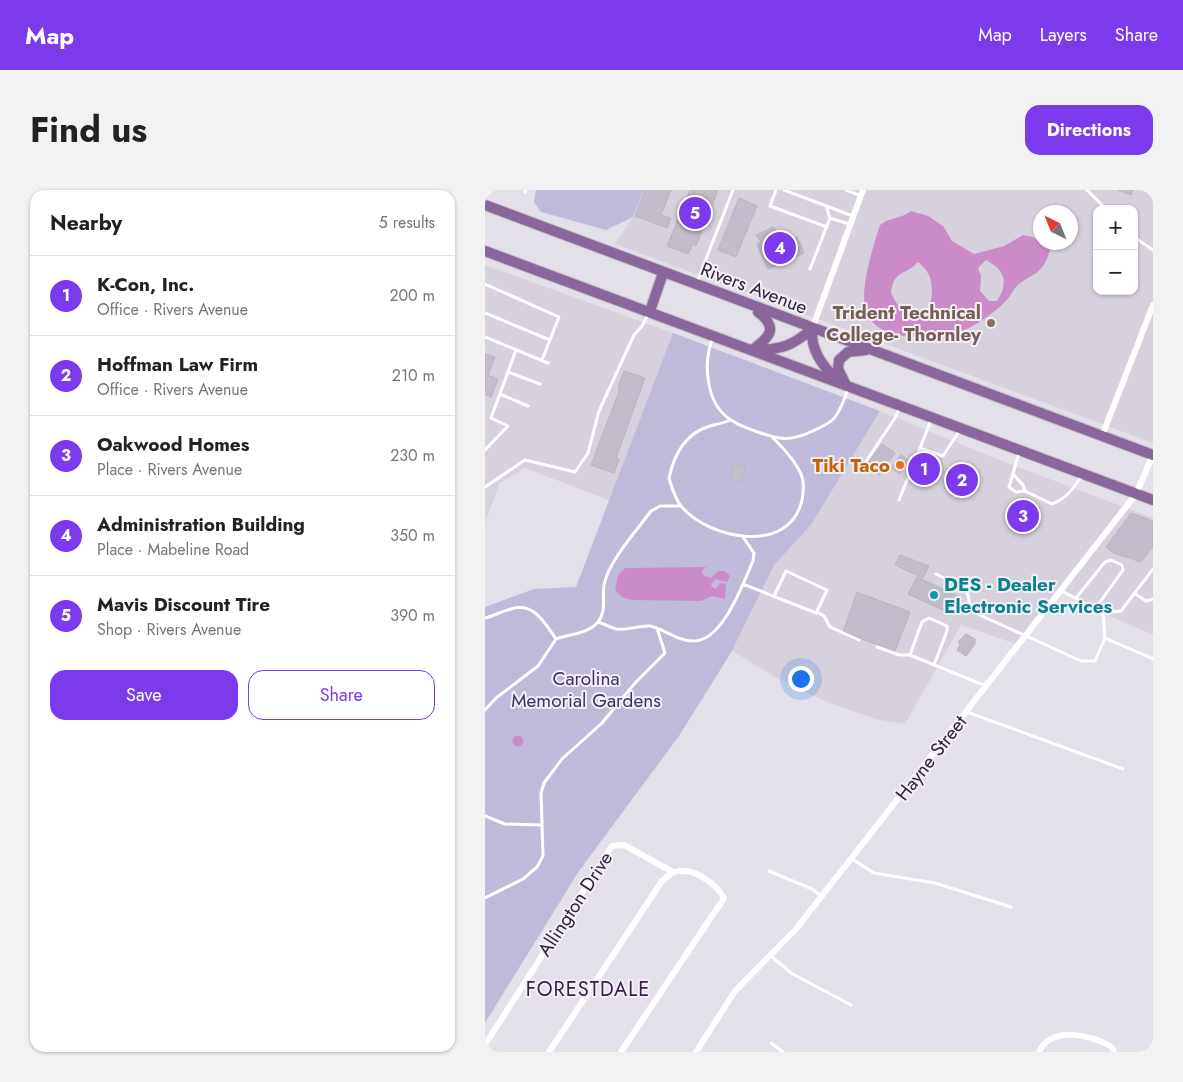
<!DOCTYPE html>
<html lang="en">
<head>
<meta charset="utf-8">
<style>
	:root { --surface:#fff; --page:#f2f2f2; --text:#222; --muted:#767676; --line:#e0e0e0; --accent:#7c3aed }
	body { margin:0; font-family:Jost,sans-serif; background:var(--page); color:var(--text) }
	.controls { position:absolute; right:15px; top:15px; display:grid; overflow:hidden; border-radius:10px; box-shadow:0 1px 4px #0004 }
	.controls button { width:45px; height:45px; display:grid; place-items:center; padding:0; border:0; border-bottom:1px solid var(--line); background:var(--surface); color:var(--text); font:25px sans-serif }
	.compass { position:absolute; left:548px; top:15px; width:45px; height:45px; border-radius:50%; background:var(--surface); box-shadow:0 1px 4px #0004; rotate:317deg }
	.you { position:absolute; left:315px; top:488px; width:18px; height:18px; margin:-12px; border:4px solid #fff; border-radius:50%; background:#1a73e8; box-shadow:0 0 0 8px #1a73e833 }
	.badge { display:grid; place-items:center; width:32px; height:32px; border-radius:50%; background:var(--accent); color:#fff; font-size:16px; font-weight:700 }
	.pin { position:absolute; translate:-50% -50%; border:2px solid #fff; box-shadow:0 1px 5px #0006 }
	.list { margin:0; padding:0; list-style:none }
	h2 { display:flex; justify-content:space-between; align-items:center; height:65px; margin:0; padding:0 20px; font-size:21px }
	h2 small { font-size:16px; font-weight:400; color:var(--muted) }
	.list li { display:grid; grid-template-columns:32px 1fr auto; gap:15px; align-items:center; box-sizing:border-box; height:80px; padding:0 20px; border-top:1px solid var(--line) }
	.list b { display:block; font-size:19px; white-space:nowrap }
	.list p { margin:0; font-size:16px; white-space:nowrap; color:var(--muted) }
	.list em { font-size:16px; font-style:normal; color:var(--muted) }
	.actions { display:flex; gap:10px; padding:15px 20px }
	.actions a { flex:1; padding:11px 0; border:1px solid var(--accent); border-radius:15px; text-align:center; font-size:18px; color:var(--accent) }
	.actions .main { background:var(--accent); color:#fff }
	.map { position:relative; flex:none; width:668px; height:862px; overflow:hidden; border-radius:15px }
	header { display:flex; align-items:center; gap:30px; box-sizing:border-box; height:70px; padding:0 25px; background:var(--accent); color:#fff }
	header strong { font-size:24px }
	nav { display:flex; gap:28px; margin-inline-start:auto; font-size:18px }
	.intro { display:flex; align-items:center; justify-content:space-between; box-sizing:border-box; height:120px; padding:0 30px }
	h1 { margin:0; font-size:35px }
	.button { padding:12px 22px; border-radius:15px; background:var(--accent); color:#fff; font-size:18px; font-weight:700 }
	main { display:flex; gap:30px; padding:0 30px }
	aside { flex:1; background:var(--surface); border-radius:15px; box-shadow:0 1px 4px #0004 }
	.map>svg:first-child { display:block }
	.built { fill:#d7d1dd; fill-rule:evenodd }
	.green { fill:#bfbad9 }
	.water { fill:#cb8bc7; fill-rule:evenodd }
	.building { fill:#c3bcca; stroke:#bab3c2 }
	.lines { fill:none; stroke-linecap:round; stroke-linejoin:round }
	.primary-casing { stroke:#c1bdc3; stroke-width:12 }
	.lane { stroke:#fff; stroke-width:3 }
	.street { stroke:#fff; stroke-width:6 }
	.primary { stroke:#89679b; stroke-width:10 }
	.education-dot { fill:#8d6e63; stroke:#f2f0f6; stroke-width:2 }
	.food-dot { fill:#e8710a; stroke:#f2f0f6; stroke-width:2 }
	.culture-dot { fill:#0f9aa8; stroke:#f2f0f6; stroke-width:2 }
	.labels { text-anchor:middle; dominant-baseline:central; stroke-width:4; stroke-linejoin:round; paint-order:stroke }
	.street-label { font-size:19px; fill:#302238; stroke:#f2f0f6 }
	.education-label { font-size:19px; font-weight:bold; fill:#785e54; stroke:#f2f0f6; text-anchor:end }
	.food-label { font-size:19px; font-weight:bold; fill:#c56008; stroke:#f2f0f6; text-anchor:end }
	.culture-label { font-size:19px; font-weight:bold; fill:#0d838f; stroke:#f2f0f6; text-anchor:start }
	.park-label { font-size:19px; fill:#412f6b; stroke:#f2f0f6 }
	.neighbourhood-label { font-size:20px; letter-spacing:1px; fill:#3a2048; stroke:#f2f0f6 }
</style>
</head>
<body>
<header>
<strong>Map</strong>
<nav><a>Map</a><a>Layers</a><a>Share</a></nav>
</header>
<div class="intro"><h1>Find us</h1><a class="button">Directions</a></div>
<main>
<aside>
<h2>Nearby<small>5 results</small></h2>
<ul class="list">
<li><span class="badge">1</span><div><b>K-Con, Inc.</b><p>Office · Rivers Avenue</p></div><em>200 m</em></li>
<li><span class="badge">2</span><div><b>Hoffman Law Firm</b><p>Office · Rivers Avenue</p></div><em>210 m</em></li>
<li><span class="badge">3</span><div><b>Oakwood Homes</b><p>Place · Rivers Avenue</p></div><em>230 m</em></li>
<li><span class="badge">4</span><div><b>Administration Building</b><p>Place · Mabeline Road</p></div><em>350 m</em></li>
<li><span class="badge">5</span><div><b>Mavis Discount Tire</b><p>Shop · Rivers Avenue</p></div><em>390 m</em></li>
</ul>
<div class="actions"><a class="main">Save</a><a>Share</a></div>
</aside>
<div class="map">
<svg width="668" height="862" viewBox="0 0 668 862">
	<rect width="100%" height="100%" fill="#e4e0e9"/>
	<!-- built -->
	<path class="built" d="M159 0H668V253L130 54 148 27ZM612 19H649V101H612ZM556 22H586V52H556Z
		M0 75 188 143 126 311 40 278 15 293 0 333Z
		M395 221 512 269 668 328V445L618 423 576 400 534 455 476 435 420 534 390 529 342 512 290 487 247 461 289 375 326 335Z"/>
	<!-- green -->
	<path class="green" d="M51 0H159L148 27 121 40 56 22 49 12Z
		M188 143 395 221 326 335 289 375 247 461 194 546 94 681 0 833V417L49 399 91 397Z"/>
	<!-- water -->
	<path class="water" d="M426 21 443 26 458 36 467 51 489 64 519 56 538 45 548 47 566 57C557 89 548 80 530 98 527 102 525 107 521 111 511 121 497 131 484 138 459 150 391 155 381 121 374 100 388 57 395 35 405 27 416 29 426 21ZM501 70C520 80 524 93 512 111H504L495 101 496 86 493 78ZM433 72C449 84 449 101 444 119L432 126 416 121 406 103C409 79 419 87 433 72Z
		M221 377 217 381 218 385 226 388 233 381H240L245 386 242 392 230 389 226 394 227 397 231 399 235 393 241 394 240 409 227 406 216 411 147 410 137 407 130 400 133 385 140 378Z
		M27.5 551a5.5 5.5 0 1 1 11 0a5.5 5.5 0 1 1-11 0Z"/>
	<!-- building -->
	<path class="building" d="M160 0H186L176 25 186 28 182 38 150 26Z
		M205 0H233L211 56 208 54 203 64 182 56Z
		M633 0H648L646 5Z
		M254 8 272 16 251 67 233 60Z
		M289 37 297 54 312 47 319 63 283 79 272 54 276 52 271 45Z
		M0 164 10 167 3 185 13 189 6 207 0 204Z
		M139 181 160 188 131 268 134 269 129 283 106 275 135 199 133 198Z
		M397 254 410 263 394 285 381 275Z
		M416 265 424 271 415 284 406 278Z
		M432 269 443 270 450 273 449 275 452 277 451 280 446 278 443 290 431 285Z
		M482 272 492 280 489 284 493 287 477 306 461 293 476 273 480 276Z
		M250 273 261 277 255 293 245 289Z
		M538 316 545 320 544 323 551 325 546 335 525 326 530 317 536 320Z
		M646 323 668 331V356L656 372 629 363 621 357Z
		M415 365 444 376 438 388 410 375Z
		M432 387 475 407 466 424 423 404Z
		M372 402 425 422 410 461 358 442Z
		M481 444 490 449V454L481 466 472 460 475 454 473 452Z"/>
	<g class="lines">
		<!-- primary casing -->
		<g class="primary-casing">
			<path id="primary" d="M0 15 668 265
				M0 61 668 310
				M165 121 178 83
				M327 139C326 160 336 174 351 189
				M267 160C285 147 294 138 273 122
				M273 160C299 159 308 155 327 139
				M360 193 353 179 354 170 363 162 381 160"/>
		</g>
		<!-- lane -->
		<path class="lane" d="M291 0 285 16 342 37
			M299 0 368 26
			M361 0 376 6
			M602 0 621 19
			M40 2 41 0
			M341 16 345 28
			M649 47 668 60
			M325 79 345 28 364 34
			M212 92 248 0
			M0 94 74 127 57 170
			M0 123 65 150
			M0 147 63 173
			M228 147C218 172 220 214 246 230 253 235 262 238 270 241 295 250 304 252 328 241 336 237 345 234 350 227 356 219 360 208 363 199
			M23 182 55 194
			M15 204 43 216
			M245 230C237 234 230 234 222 237 199 245 189 265 184 288 187 298 190 309 196 316 224 350 305 365 317 310 319 300 319 288 314 280 307 267 297 257 287 247
			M446 230 435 258 458 266 475 240
			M0 260 23 236 6 228 31 160
			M534 263 524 297 531 302 540 301 567 314C581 309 589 298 597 285
			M376 279 410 228 414 218
			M528 284 538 295 540 301
			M0 297 40 270 90 282 103 263 114 221 149 145 157 136 164 123
			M414 310 435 258
			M451 384 478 397 483 405 486 421 596 471H610L620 448 668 469
			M258 394 331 423 342 400 301 381 289 406
			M577 401 618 423 620 448
			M649 403 661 411 668 409
			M591 408 620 372 626 370 637 375 638 380 610 419
			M332 422 339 426 345 437 374 450
			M618 423 636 421 668 379
			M0 428C9 426 17 421 26 419 49 412 59 432 71 449
			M113 432C119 434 125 437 131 439 142 441 154 435 165 436 180 439 194 452 209 451 238 451 258 393 268 371L269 363 258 347
			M392 457 414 465H425
			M449 475 462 441V436L444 428 437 432 425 465 501 496
			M0 520 11 508 53 476 71 449C84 444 103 444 113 432 122 420 117 408 119 395 123 372 152 340 166 321L175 316H196
			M482 522 638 579
			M0 626 20 634 55 635
			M367 669 389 683 450 693 526 717
			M284 681 327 699 336 706
			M0 708 38 689 52 677 58 666 56 603 59 593 77 569 117 533 150 493 180 463 172 438
			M286 766 306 783 366 815
			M286 853 298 862"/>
		<!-- street -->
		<path class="street" d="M327 139 378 0
			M617 246 668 115
			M0 855 127 656 139 655 188 682
			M64 862 177 691C181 688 185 683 190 682 208 676 231 694 239 708L136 862
			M211 862 250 801 311 739 651 304 668 265
			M554 862C567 835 606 845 627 857L629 862"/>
		<!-- primary -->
		<use href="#primary" class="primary"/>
	</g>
	<!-- markers -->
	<circle class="education-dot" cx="506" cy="133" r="5"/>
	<circle class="food-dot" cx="415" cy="275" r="5"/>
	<circle class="culture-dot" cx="449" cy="405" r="5"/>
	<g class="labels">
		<!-- street labels -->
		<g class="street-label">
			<text transform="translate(269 98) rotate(21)">Rivers Avenue</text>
			<text transform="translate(446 568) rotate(-52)">Hayne Street</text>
			<text transform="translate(90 714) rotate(-57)">Allington Drive</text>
		</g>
		<!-- education labels -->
		<g class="education-label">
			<text x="496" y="122">Trident Technical<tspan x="496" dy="22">College- Thornley</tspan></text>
		</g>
		<!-- food labels -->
		<g class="food-label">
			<text x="405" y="275">Tiki Taco</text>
		</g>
		<!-- culture labels -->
		<g class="culture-label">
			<text x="459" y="394">DES - Dealer<tspan x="459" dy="22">Electronic Services</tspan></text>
		</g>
		<!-- park labels -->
		<g class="park-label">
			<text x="101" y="488">Carolina<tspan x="101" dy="22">Memorial Gardens</tspan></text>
		</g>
		<!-- neighbourhood labels -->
		<g class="neighbourhood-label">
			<text x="103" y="799">FORESTDALE</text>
		</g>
	</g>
</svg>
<div class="controls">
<button>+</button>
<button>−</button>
</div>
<svg class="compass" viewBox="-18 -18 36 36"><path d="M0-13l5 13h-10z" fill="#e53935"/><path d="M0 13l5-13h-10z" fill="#767676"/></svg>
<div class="you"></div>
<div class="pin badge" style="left:439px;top:279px">1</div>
<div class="pin badge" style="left:477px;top:290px">2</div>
<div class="pin badge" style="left:538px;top:326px">3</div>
<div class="pin badge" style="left:295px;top:58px">4</div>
<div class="pin badge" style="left:210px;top:23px">5</div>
</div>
</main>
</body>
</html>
